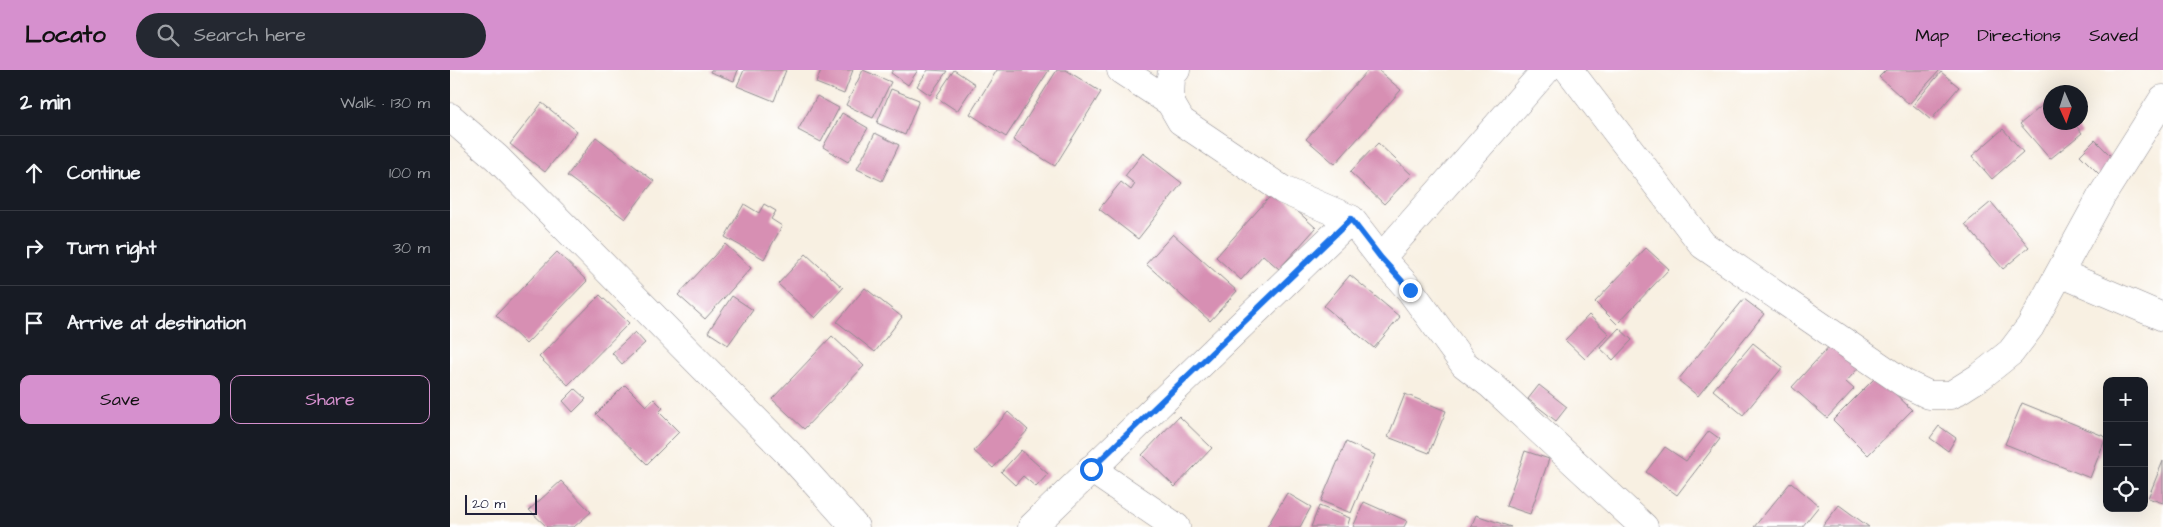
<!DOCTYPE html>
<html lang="en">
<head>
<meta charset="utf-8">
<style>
	:root { --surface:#171b24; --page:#242831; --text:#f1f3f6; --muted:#9ea1a6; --line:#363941; --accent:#d690ce }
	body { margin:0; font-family:"Architects Daughter",sans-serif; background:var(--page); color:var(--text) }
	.controls { position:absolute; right:15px; bottom:15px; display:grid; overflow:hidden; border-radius:10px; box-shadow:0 5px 20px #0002 }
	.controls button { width:45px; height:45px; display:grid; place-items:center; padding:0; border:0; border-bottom:1px solid var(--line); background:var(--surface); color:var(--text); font:25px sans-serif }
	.compass { position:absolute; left:1593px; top:15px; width:45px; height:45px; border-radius:50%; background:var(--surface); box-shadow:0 5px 20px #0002; rotate:177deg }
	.scale { position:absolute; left:15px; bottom:12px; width:72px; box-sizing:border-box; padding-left:5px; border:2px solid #22223b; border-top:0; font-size:14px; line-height:18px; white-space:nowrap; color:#22223b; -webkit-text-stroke:4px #fff; paint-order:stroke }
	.stop { position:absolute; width:15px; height:15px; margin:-11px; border:4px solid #1a73e8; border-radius:50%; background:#fff }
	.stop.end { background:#1a73e8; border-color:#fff; box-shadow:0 1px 5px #0008 }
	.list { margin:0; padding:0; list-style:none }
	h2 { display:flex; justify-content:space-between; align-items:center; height:65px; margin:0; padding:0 20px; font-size:21px }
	h2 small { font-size:16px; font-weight:400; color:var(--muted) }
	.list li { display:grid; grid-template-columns:32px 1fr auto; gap:15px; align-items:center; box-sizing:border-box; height:75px; padding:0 20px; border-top:1px solid var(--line) }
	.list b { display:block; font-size:19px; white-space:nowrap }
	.list em { font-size:16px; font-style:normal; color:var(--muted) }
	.actions { display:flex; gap:10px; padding:15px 20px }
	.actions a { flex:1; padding:11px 0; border:1px solid var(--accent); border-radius:10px; text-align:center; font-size:18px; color:var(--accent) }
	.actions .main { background:var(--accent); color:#111 }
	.icon { flex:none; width:28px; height:28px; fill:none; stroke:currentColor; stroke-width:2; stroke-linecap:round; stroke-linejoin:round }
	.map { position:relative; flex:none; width:1713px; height:457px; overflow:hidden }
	header { display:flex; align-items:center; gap:30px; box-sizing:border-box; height:70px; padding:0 25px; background:var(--accent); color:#111 }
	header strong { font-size:24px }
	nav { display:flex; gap:28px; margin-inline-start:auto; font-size:18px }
	.search { width:350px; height:45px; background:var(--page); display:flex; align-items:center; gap:12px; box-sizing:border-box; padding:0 18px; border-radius:28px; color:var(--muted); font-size:19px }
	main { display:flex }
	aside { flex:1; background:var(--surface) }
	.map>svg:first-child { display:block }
	.building { fill:#d78fb3 }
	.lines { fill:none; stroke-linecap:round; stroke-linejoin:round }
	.minor-casing { stroke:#8d898e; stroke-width:29 }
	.minor { stroke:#fff; stroke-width:28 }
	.route { stroke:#1a73e8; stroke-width:6 }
</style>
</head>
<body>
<header>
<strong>Locato</strong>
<div class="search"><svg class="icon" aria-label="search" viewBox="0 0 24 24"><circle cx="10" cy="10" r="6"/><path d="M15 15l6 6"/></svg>Search here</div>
<nav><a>Map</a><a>Directions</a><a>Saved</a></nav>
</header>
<main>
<aside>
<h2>2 min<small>Walk · 130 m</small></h2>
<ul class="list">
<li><svg class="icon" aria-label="ahead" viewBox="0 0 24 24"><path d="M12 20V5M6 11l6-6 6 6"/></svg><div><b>Continue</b></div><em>100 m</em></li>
<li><svg class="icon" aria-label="right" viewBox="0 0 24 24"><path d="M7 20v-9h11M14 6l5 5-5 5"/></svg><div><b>Turn right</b></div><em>30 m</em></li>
<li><svg class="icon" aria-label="arrive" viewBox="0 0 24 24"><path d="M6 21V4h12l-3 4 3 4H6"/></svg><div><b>Arrive at destination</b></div></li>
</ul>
<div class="actions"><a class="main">Save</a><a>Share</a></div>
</aside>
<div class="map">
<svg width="1713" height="457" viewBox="0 0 1713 457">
	<rect width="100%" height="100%" fill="#fff"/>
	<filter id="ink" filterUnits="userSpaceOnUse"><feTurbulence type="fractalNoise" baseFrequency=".02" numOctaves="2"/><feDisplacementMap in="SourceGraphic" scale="10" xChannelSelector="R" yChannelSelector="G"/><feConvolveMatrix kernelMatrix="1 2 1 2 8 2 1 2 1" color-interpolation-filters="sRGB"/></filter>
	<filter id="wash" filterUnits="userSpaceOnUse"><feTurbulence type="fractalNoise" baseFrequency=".0096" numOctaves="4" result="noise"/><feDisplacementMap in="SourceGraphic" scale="20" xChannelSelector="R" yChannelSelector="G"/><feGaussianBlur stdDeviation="1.12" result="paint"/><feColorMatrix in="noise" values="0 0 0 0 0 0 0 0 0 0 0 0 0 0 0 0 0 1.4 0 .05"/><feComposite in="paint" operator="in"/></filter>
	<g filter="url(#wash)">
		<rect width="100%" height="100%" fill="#f8f0e2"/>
		<g id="blocks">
			<!-- building -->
			<path class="building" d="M261 0H288L284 11 260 2Z
				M294 0H336L324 31 287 16Z
				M371 0H403L394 24 366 13Z
				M413 0 441 12 423 48 396 35Z
				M443 0H468L458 15 441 3Z
				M478 0 497 1 480 25 467 16Z
				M504 0 525 14 507 41 486 27Z
				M547 0H599L556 67 520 44Z
				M607 0H616L651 22 605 96 563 70Z
				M918 0H928L951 20 885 94 856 69Z
				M1436 0H1490L1459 34 1429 7Z
				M1491 2 1509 17 1481 50 1463 35Z
				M441 19 469 30 455 65 427 53Z
				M367 26 389 38 371 72 348 60Z
				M1600 29V52H1623L1632 63 1600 89 1570 54Z
				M92 33 127 61 95 102 60 74Z
				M392 43 418 58 398 92 373 77Z
				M1553 59 1573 82 1542 109 1522 86Z
				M425 63 449 75 432 111 407 99Z
				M146 67 204 111 175 149 117 106Z
				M1645 70 1666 91 1651 106 1630 85Z
				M928 73 962 105 934 134 900 102Z
				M693 83 732 113 688 169 649 139 671 112 681 120 685 114 675 106Z
				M825 121 866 158 829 199 813 185 791 210 766 187Z
				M1541 132 1579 177 1553 199 1515 154Z
				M294 134 309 143 314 134 326 141 321 149 332 156 314 189 275 167Z
				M723 164 787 221 760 251 696 194Z
				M275 174 301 198 255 249 228 225Z
				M1196 178 1219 199 1167 254 1145 232Z
				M107 182 137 211 76 274 46 245Z
				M356 184 393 218 365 248 328 214Z
				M900 205 950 247 924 278 874 236Z
				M415 218 452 247 425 282 387 252Z
				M150 225 179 253 118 315 89 287Z
				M282 226 303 240 278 275 258 262Z
				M1294 229 1314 244 1248 326 1228 310Z
				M1139 245 1159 264 1135 289 1115 270Z
				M1169 258 1182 270 1163 290 1150 278Z
				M185 262 195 273 172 294 162 283Z
				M382 266 414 296 354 359 322 329Z
				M1383 272 1410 296 1396 312 1404 319 1377 348 1342 317Z
				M1303 273 1333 297 1293 345 1263 320Z
				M1427 306 1462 340 1418 385 1383 350Z
				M175 315 196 336 204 329 213 338 209 342 229 362 197 394 146 344Z
				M1089 315 1117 337 1106 351 1078 329Z
				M125 319 136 329 123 342 113 331Z
				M955 324 996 341 979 383 938 367Z
				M1572 333 1656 367 1640 408 1555 374Z
				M558 342 578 360 543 398 524 381Z
				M729 346 762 378 725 417 692 385Z
				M1489 356 1506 368 1498 381 1480 368Z
				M1259 361 1270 369 1227 425 1196 402 1215 377 1236 391Z
				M896 372 925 385 901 443 871 431Z
				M571 380 598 404 586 417 573 406 565 415 551 402Z
				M1075 381 1099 389 1080 444 1056 436Z
				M1713 391V433L1698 428Z
				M111 411 141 442 124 457H97L79 440Z
				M1341 412 1369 436 1352 457H1304Z
				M837 423 861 437 850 457H817Z
				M914 432 957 451 954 457H903Z
				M1389 435 1419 457H1372Z
				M869 436 900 448 897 457H861Z
				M1026 445 1061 457H1021Z"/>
		</g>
	</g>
	<g filter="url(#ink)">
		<use href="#blocks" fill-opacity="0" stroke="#8d898e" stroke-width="1"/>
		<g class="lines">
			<!-- minor casing -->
			<g class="minor-casing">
				<path id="minor" d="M671 0 720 32
					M726 0 721 6 720 32 731 51 833 120 901 149 931 188 960 220 1014 294 1041 315 1194 457
					M1119 0 1253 175 1454 313 1479 325H1501L1531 306 1561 282 1580 257 1651 127 1713 29
					M0 47 47 88 345 390 405 457
					M931 188 1096 0
					M1610 203 1713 247
					M641 399 726 457
					M582 457 901 149"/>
			</g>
			<!-- minor -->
			<use href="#minor" class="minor"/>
		</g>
	</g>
	<g class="lines" filter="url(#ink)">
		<!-- route -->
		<path class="route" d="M641 399 901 149 931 188 960 220"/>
	</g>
</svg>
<div class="controls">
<button>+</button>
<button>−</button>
<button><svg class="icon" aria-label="locate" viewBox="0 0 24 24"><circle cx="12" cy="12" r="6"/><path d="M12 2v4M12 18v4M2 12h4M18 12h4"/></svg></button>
</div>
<svg class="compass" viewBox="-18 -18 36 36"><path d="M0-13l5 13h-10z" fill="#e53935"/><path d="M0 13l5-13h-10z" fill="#9ea1a6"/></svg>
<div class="scale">20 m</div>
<div class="stop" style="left:641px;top:399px"></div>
<div class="stop end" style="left:960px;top:220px"></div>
</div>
</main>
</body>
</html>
